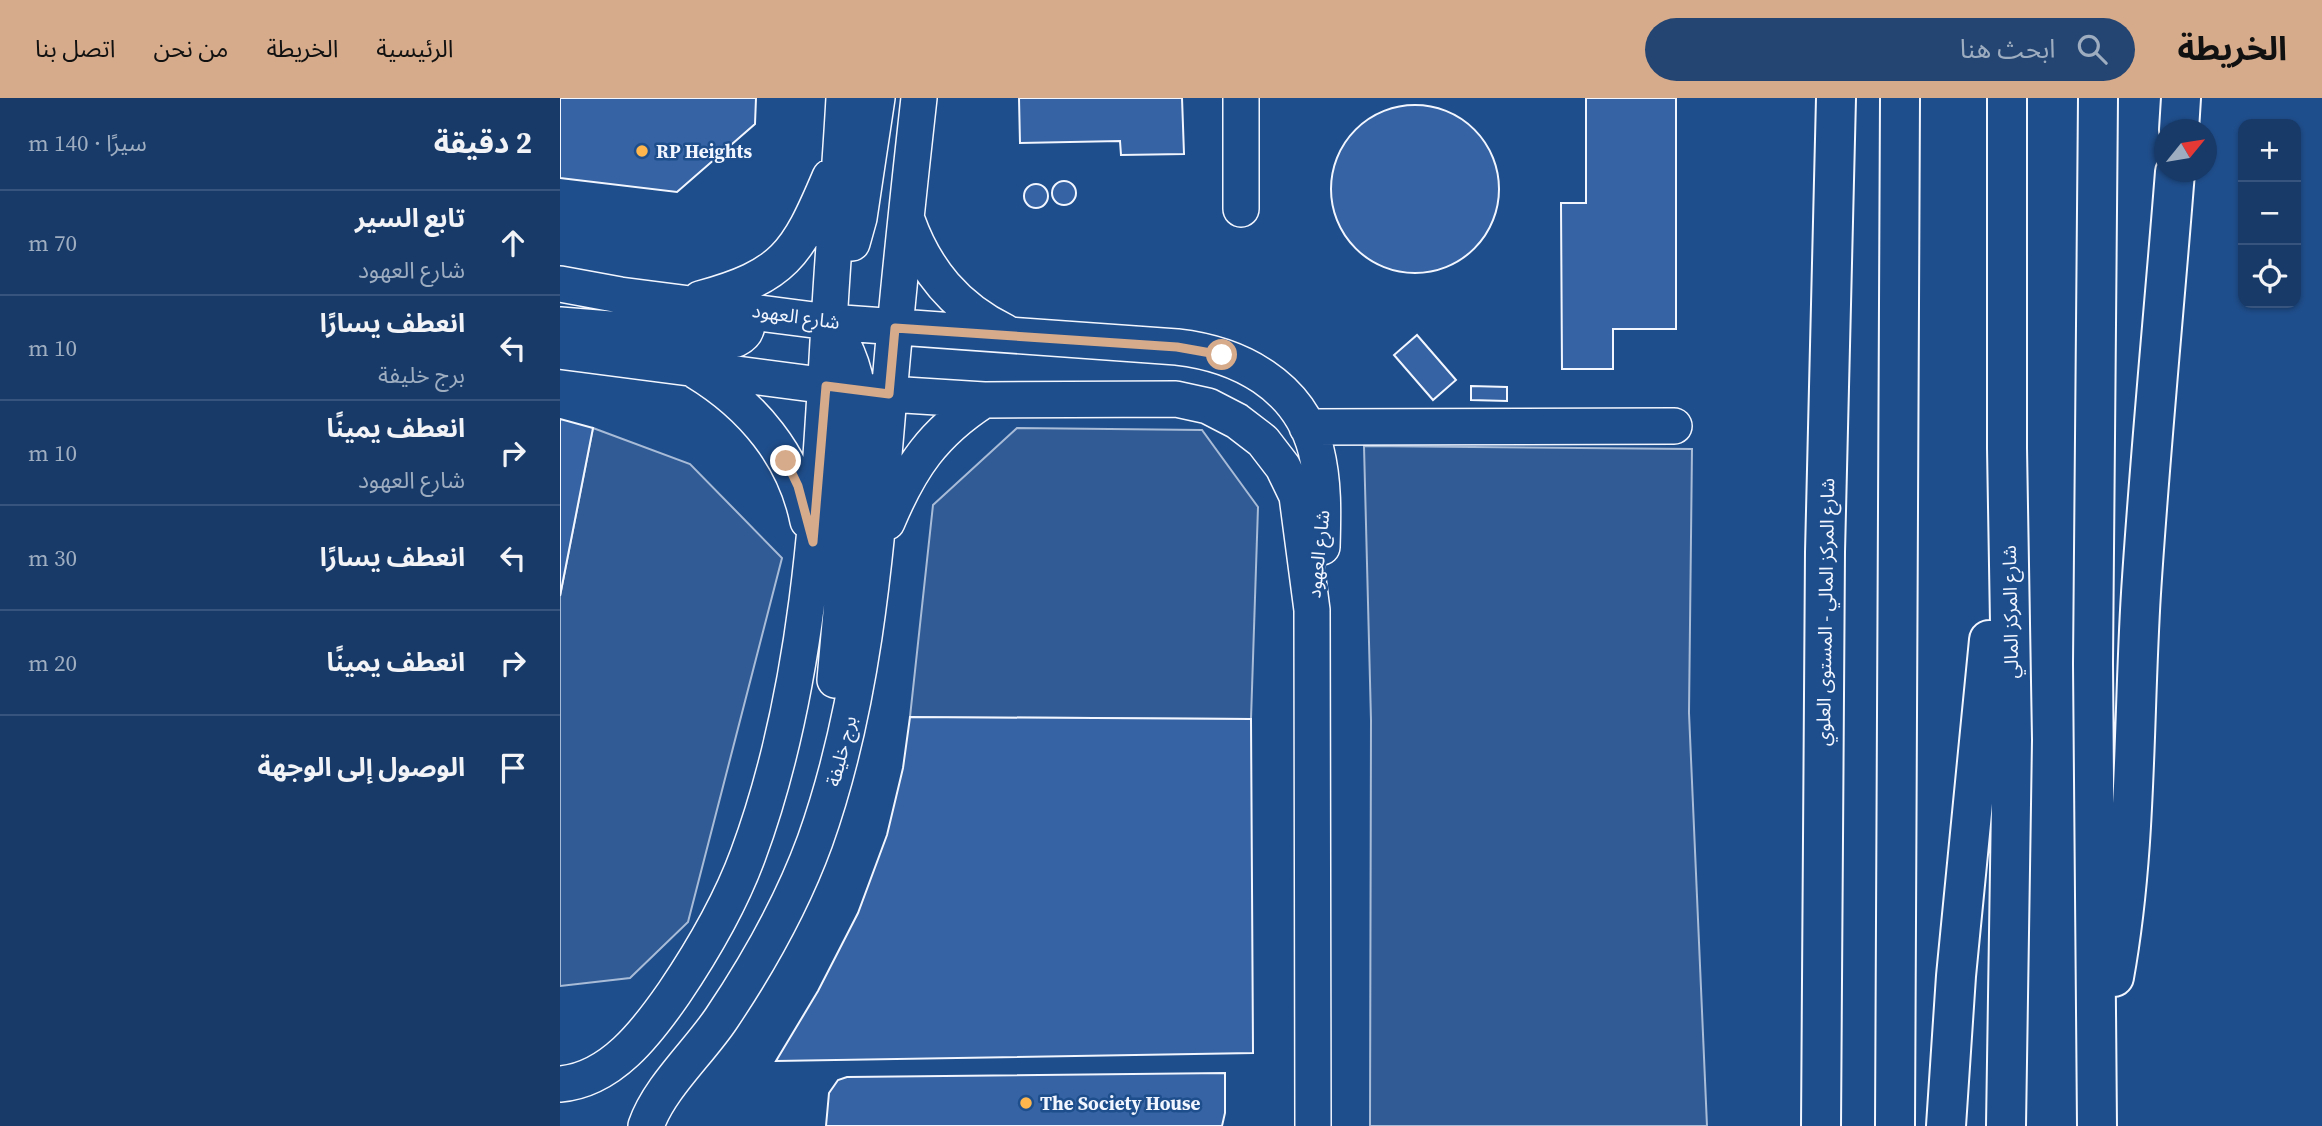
<!DOCTYPE html>
<html lang="ar">
<head>
<meta charset="utf-8">
<style>
	:root { --surface:#173a69; --page:#244571; --text:#f1f3f6; --muted:#9eadc0; --line:#36547d; --accent:#d6ab8b }
	body { margin:0; font-family:"Source Serif 4","Noto Sans Arabic",serif; background:var(--page); color:var(--text); direction:rtl }
	.controls { position:absolute; right:21px; top:21px; display:grid; overflow:hidden; border-radius:14px; box-shadow:0 2px 5px #0004 }
	.controls button { width:63px; height:63px; display:grid; place-items:center; padding:0; border:0; border-bottom:2px solid var(--line); background:var(--surface); color:var(--text); font:35px sans-serif }
	.compass { position:absolute; left:1594px; top:21px; width:63px; height:63px; border-radius:50%; background:var(--surface); box-shadow:0 2px 5px #0004; rotate:60deg }
	.stop { position:absolute; width:21px; height:21px; margin:-16px; border:5px solid #d6ab8b; border-radius:50%; background:#fff }
	.stop.end { background:#d6ab8b; border-color:#fff; box-shadow:0 2px 7px #0008 }
	.list { margin:0; padding:0; list-style:none }
	h2 { display:flex; justify-content:space-between; align-items:center; height:91px; margin:0; padding:0 28px; font-size:30px }
	h2 small { font-size:23px; font-weight:400; color:var(--muted) }
	.list li { display:grid; grid-template-columns:46px 1fr auto; gap:21px; align-items:center; box-sizing:border-box; height:105px; padding:0 28px; border-top:2px solid var(--line) }
	.list b { display:block; font-size:26px; white-space:nowrap }
	.list p { margin:0; font-size:23px; white-space:nowrap; color:var(--muted) }
	.list em { font-size:23px; font-style:normal; color:var(--muted) }
	.icon { flex:none; width:38px; height:38px; fill:none; stroke:currentColor; stroke-width:2; stroke-linecap:round; stroke-linejoin:round }
	.map { position:relative; flex:none; width:1762px; height:1028px; overflow:hidden; direction:ltr }
	header { display:flex; align-items:center; gap:42px; box-sizing:border-box; height:98px; padding:0 35px; background:var(--accent); color:#111 }
	header strong { font-size:33px }
	nav { display:flex; gap:38px; margin-inline-start:auto; font-size:24px }
	.search { width:490px; height:63px; background:var(--page); display:flex; align-items:center; gap:18px; box-sizing:border-box; padding:0 24px; border-radius:38px; color:var(--muted); font-size:26px }
	main { display:flex }
	aside { flex:1; background:var(--surface) }
	.map>svg:first-child { display:block }
	.built { fill:#305b95; stroke:#a8bbd7; stroke-width:2 }
	.building { fill:#3563a3; stroke:#f2f6ff; stroke-width:2 }
	.lines { fill:none; stroke-linecap:round; stroke-linejoin:round }
	.minor-casing { stroke:#f2f6ff; stroke-width:38 }
	.major-casing { stroke:#f2f6ff; stroke-width:42 }
	.highway-casing { stroke:#f2f6ff; stroke-width:42 }
	.minor { stroke:#1f4e8c; stroke-width:35 }
	.major { stroke:#1f4e8c; stroke-width:38 }
	.highway { stroke:#1f4e8c; stroke-width:38 }
	.route { stroke:#d6ab8b; stroke-width:9 }
	.poi-dot { fill:#ffb74d; stroke:#1f4e8c; stroke-width:2.5 }
	.labels { text-anchor:middle; dominant-baseline:central; stroke-width:5; stroke-linejoin:round; paint-order:stroke }
	.poi-label { font-size:19px; font-weight:bold; fill:#f2f6ff; stroke:#1f4e8c; text-anchor:start }
	.street-label { font-size:19px; fill:#f2f6ff; stroke:#1f4e8c }
</style>
</head>
<body>
<header>
<strong>الخريطة</strong>
<div class="search"><svg class="icon" aria-label="search" viewBox="0 0 24 24"><circle cx="10" cy="10" r="6"/><path d="M15 15l6 6"/></svg>ابحث هنا</div>
<nav><a>الرئيسية</a><a>الخريطة</a><a>من نحن</a><a>اتصل بنا</a></nav>
</header>
<main>
<div class="map">
<svg width="1762" height="1028" viewBox="0 0 1762 1028">
	<rect width="100%" height="100%" fill="#1f4e8c"/>
	<!-- built -->
	<path class="built" d="M33 330 130 366 222 460 128 824 70 880 0 888V498Z
		M457 330 642 332 698 409 691 621 350 619 373 407Z
		M804 348 1132 351 1129 615 1147 1028H810L811 622Z"/>
	<!-- building -->
	<path class="building" d="M0 0H196L195 26 117 94 0 80Z
		M459 0H622L624 56 561 57 560 43 460 45Z
		M1026 0H1116V231H1053V271H1002L1001 105H1026Z
		M771 91a84 84 0 1 1 168 0a84 84 0 1 1-168 0Z
		M492 95a12 12 0 1 1 24 0a12 12 0 1 1-24 0Z
		M464 98a12 12 0 1 1 24 0a12 12 0 1 1-24 0Z
		M857 237 896 282 873 302 834 257Z
		M911 288 947 289V303L911 302Z
		M0 321 33 330 0 498Z
		M350 619 691 621 693 955 216 963 258 893 298 815 327 737 343 670Z
		M665 975V1015L662 1028H266L269 995 278 982 287 979Z"/>
	<g class="lines">
		<!-- minor casing -->
		<g class="minor-casing">
			<path id="minor" d="M681 0V111
				M347 122C365 173 396 210 445 234
				M292 145 299 120 317 0
				M0 186 60 197 269 224 617 249C679 256 739 287 756 352 764 384 763 416 762 449
				M140 201C224 178 237 157 270 79
				M269 224C289 252 298 279 299 313L275 582
				M0 227 176 241C190 234 190 221 179 210
				M0 253 329 296 424 302 616 301 648 308 677 323 703 343 723 369 737 398 752 512 753 1028
				M136 273C192 307 235 358 248 423
				M747 329 1114 328
				M327 424C350 369 373 335 424 302
				M0 986C51 982 87 934 114 895 143 852 170 806 188 757 250 590 259 403 269 226 273 151 280 75 284 0
				M86 1028C99 990 138 955 161 921 198 866 232 806 255 743 306 600 316 448 329 298 337 199 348 99 359 0"/>
		</g>
		<!-- major casing -->
		<g class="major-casing">
			<path id="major" d="M1335 1028 1340 0
				M1386 1028 1396 878 1429 542
				M1446 1028 1452 642 1447 350V0"/>
		</g>
		<!-- highway casing -->
		<g class="highway-casing">
			<path id="highway" d="M1619 32 1621 0
				M1554 879C1577 752 1573 624 1581 495 1590 354 1604 214 1615 74
				M1261 1028 1265 454 1276 0
				M1537 1028 1533 566 1538 0"/>
		</g>
		<!-- minor -->
		<use href="#minor" class="minor"/>
		<!-- major -->
		<use href="#major" class="major"/>
		<!-- highway -->
		<use href="#highway" class="highway"/>
	</g>
	<g class="lines">
		<!-- route -->
		<path class="route" d="M226 363 238 388 253 444 266 288 329 296 335 230 617 249 662 257"/>
	</g>
	<!-- markers -->
	<g class="poi-dot">
		<circle cx="82" cy="53" r="7"/>
		<circle cx="466" cy="1005" r="7"/>
	</g>
	<g class="labels">
		<!-- poi labels -->
		<g class="poi-label">
			<text x="96" y="53">RP Heights</text>
			<text x="480" y="1005">The Society House</text>
		</g>
		<!-- street labels -->
		<g class="street-label">
			<text transform="translate(236 218) rotate(8)">شارع العهود</text>
			<text transform="translate(758 456) rotate(-84)">شارع العهود</text>
			<text transform="translate(1265 514) rotate(-89)">شارع المركز المالي - المستوى العلوي</text>
			<text transform="translate(1450 514) rotate(-91)">شارع المركز المالي</text>
			<text transform="translate(281 653) rotate(-76)">برج خليفة</text>
		</g>
	</g>
</svg>
<div class="controls">
<button>+</button>
<button>−</button>
<button><svg class="icon" aria-label="locate" viewBox="0 0 24 24"><circle cx="12" cy="12" r="6"/><path d="M12 2v4M12 18v4M2 12h4M18 12h4"/></svg></button>
</div>
<svg class="compass" viewBox="-18 -18 36 36"><path d="M0-13l5 13h-10z" fill="#e53935"/><path d="M0 13l5-13h-10z" fill="#9eadc0"/></svg>
<div class="stop" style="left:662px;top:257px"></div>
<div class="stop end" style="left:226px;top:363px"></div>
</div>
<aside>
<h2>2 دقيقة<small>سيرًا · 140 m</small></h2>
<ul class="list">
<li><svg class="icon" aria-label="ahead" viewBox="0 0 24 24"><path d="M12 20V5M6 11l6-6 6 6"/></svg><div><b>تابع السير</b><p>شارع العهود</p></div><em>70 m</em></li>
<li><svg class="icon" aria-label="left" viewBox="0 0 24 24"><path d="M17 20v-9H6M10 6l-5 5 5 5"/></svg><div><b>انعطف يسارًا</b><p>برج خليفة</p></div><em>10 m</em></li>
<li><svg class="icon" aria-label="right" viewBox="0 0 24 24"><path d="M7 20v-9h11M14 6l5 5-5 5"/></svg><div><b>انعطف يمينًا</b><p>شارع العهود</p></div><em>10 m</em></li>
<li><svg class="icon" aria-label="left" viewBox="0 0 24 24"><path d="M17 20v-9H6M10 6l-5 5 5 5"/></svg><div><b>انعطف يسارًا</b></div><em>30 m</em></li>
<li><svg class="icon" aria-label="right" viewBox="0 0 24 24"><path d="M7 20v-9h11M14 6l5 5-5 5"/></svg><div><b>انعطف يمينًا</b></div><em>20 m</em></li>
<li><svg class="icon" aria-label="arrive" viewBox="0 0 24 24"><path d="M6 21V4h12l-3 4 3 4H6"/></svg><div><b>الوصول إلى الوجهة</b></div></li>
</ul>
</aside>
</main>
</body>
</html>
